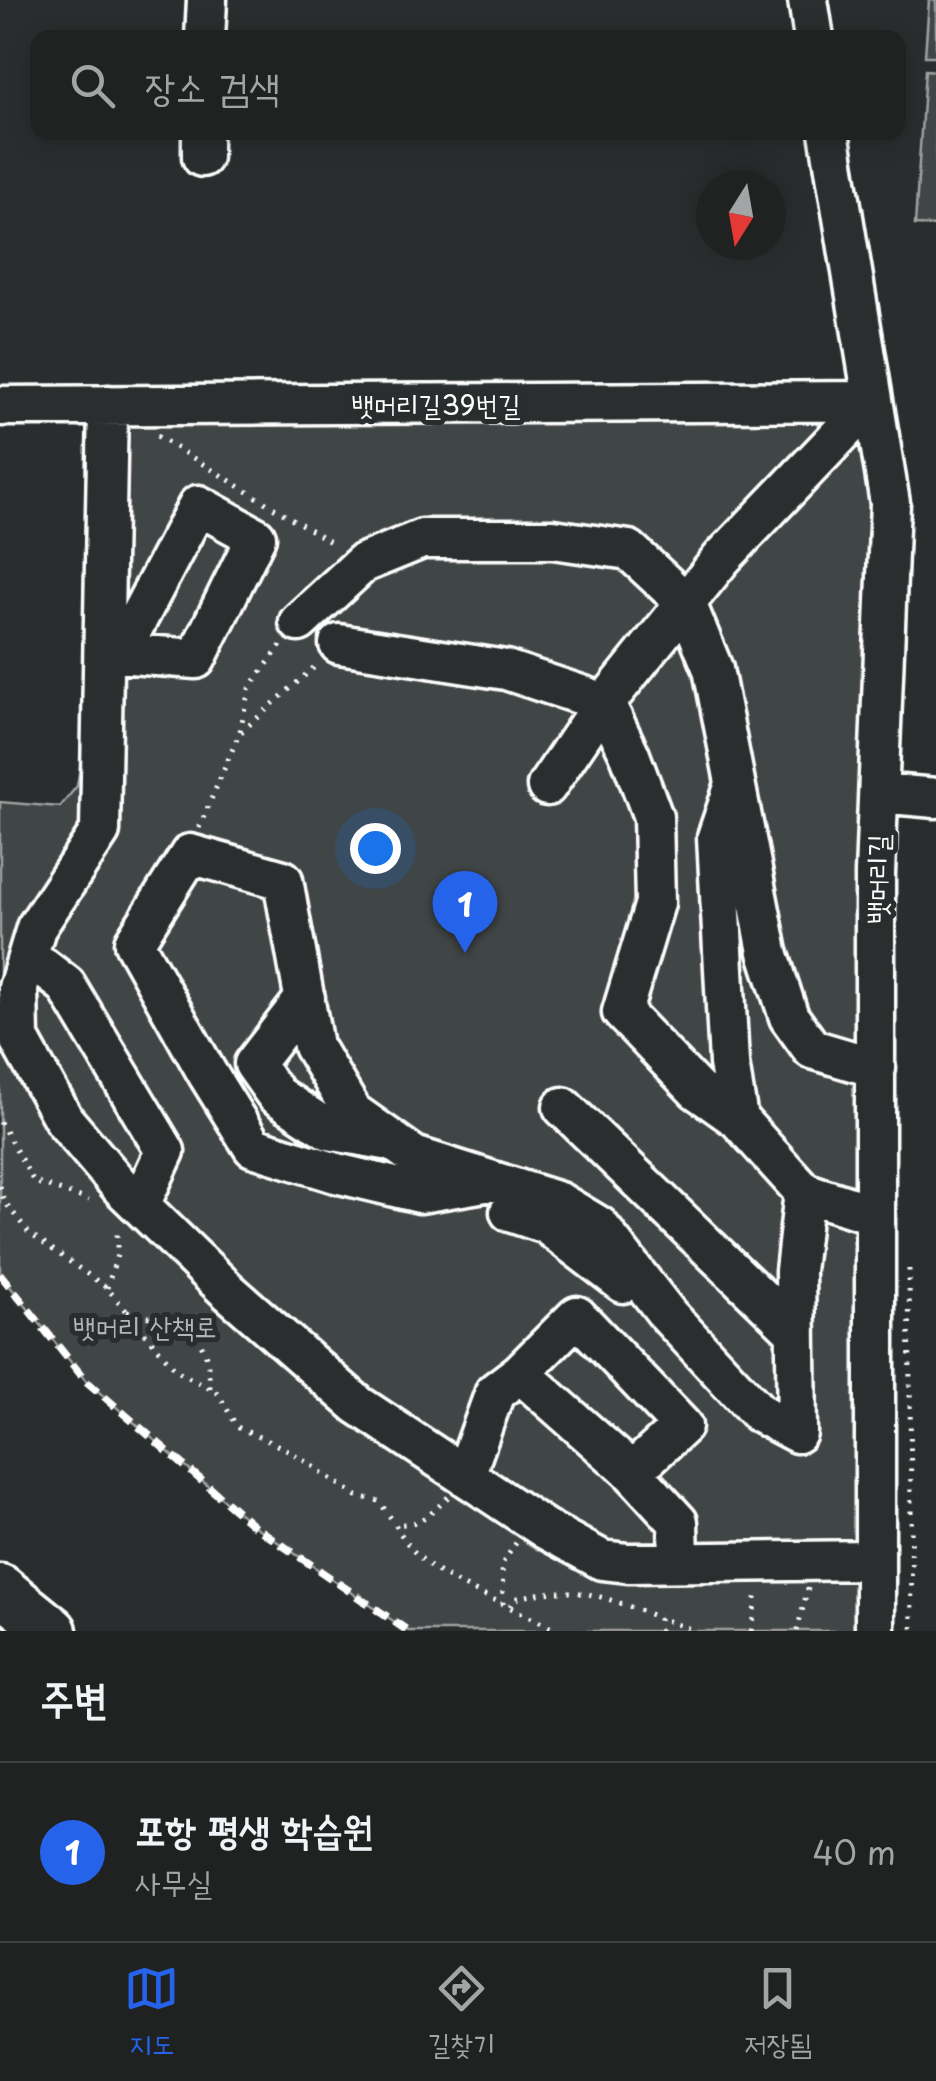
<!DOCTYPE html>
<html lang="ko">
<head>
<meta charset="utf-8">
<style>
	:root { --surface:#202222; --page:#282a2a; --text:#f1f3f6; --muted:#a2a4a5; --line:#3d3f40; --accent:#2563eb }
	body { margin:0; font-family:"Playpen Sans","Poor Story",sans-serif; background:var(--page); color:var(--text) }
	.compass { position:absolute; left:696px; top:170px; width:90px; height:90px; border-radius:50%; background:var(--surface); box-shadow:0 5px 25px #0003; rotate:191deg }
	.you { position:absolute; left:375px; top:848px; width:35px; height:35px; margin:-25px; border:8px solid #fff; border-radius:50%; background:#1a73e8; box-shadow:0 0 0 15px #1a73e833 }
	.badge { display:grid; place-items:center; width:65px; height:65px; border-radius:50%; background:var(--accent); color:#fff; font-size:32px; font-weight:700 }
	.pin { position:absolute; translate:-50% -82px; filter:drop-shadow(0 2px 5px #0008) }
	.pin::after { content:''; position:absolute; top:52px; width:35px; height:30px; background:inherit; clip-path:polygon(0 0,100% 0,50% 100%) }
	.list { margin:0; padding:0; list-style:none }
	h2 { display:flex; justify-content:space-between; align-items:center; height:130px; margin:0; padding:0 40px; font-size:42px }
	h2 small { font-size:32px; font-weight:400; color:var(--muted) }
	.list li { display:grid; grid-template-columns:65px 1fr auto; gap:30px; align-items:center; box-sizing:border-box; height:180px; padding:0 40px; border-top:2px solid var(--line) }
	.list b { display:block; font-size:38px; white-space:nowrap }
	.list p { margin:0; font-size:32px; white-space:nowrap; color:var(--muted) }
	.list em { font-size:32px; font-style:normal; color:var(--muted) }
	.icon { flex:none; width:55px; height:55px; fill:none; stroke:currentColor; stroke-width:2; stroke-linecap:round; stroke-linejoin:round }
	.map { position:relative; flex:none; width:936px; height:1631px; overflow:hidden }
	.search { position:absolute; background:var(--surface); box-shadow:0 5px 25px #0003; left:30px; right:30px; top:30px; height:110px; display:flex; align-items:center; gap:25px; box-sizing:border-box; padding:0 35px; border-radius:20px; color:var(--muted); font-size:38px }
	.sheet { height:310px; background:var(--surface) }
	nav { display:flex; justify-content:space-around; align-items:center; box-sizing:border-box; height:140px; border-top:2px solid var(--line); background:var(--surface); font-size:28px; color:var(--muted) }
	nav a { display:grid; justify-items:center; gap:5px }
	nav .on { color:var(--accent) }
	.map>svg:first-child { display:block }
	.park { fill:#414445; stroke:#a0a2a2; stroke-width:2.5 }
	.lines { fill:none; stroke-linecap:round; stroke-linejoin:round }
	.minor-casing { stroke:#fff; stroke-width:45 }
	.major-casing { stroke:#fff; stroke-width:55 }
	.path { stroke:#fff; stroke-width:5; stroke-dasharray:2.5 8; stroke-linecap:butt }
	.minor { stroke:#2a2d2e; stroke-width:38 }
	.major { stroke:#2a2d2e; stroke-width:48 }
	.rail { stroke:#fff; stroke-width:8; stroke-dasharray:15 8; stroke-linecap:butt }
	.labels { text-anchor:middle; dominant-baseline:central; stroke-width:10; stroke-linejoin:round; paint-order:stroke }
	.street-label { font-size:28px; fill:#fff; stroke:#2a2d2e }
	.park-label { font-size:28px; fill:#b3b4b5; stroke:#2a2d2e }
</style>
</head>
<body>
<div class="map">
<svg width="936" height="1631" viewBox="0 0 936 1631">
	<rect width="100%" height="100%" fill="#2a2d2e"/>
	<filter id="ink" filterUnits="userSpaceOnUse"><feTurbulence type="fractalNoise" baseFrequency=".01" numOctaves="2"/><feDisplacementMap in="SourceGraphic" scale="20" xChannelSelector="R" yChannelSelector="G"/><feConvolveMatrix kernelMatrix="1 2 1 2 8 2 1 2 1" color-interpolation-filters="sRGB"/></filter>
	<g filter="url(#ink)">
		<!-- park -->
		<path class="park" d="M929 0H936V56H925Z
			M925 70 936 71V226L915 225Z
			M872 401 870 1631H408L253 1525 86 1381 0 1274V802L60 807 77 786 84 743 108 405Z"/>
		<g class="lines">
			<!-- minor casing -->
			<g class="minor-casing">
				<path id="minor" d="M808 0 814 38
					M205 38 207 0
					M829 132 890 503 875 874V1631
					M202 157V132
					M108 405 100 831 36 928 18 988 19 1039 64 1120 121 1187 227 1290 358 1405 545 1529 602 1560 628 1563 875 1560
					M0 406 872 401
					M198 505 256 537 196 659 104 652 132 630Z
					M299 622 363 563 422 539H553L629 550 686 603 713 669 768 952 789 1017 812 1049 876 1068
					M339 644 506 670 605 703 630 755 653 817 655 903 622 1012 697 1090 738 1119
					M547 786 593 718 722 558 872 401
					M734 787 717 837 729 1063 738 1119 804 1192 875 1215
					M879 793 936 798
					M28 956 66 985 165 1151 140 1205
					M305 998 254 1064 276 1095 329 1130 385 1140
					M563 1107 795 1331
					M491 1181 420 1193 336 1173 253 1147 207 1073 134 943 190 854 283 880 313 1046 352 1112 414 1156 559 1202 599 1226 668 1315 759 1413 797 1433 795 1271 804 1192
					M510 1212 546 1224 623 1283
					M520 1373 632 1472
					M465 1475 495 1392 520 1373 577 1316 682 1426 632 1472 678 1522 679 1562"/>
			</g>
			<!-- major casing -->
			<g class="major-casing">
				<path id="major" d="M0 1589 52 1631"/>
			</g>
			<!-- path -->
			<path class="path" d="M157 436 335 545
				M240 731 249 689 282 644
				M199 828 239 734 319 663
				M0 1122 34 1182 89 1200
				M0 1186 4 1201 29 1233 107 1288 177 1371 218 1393 237 1427 288 1450 357 1496 379 1501 395 1524
				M909 1269 912 1631
				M107 1288 117 1255V1228
				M127 1311C184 1327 208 1323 210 1389
				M448 1497C431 1514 420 1526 395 1524 420 1571 456 1582 503 1604
				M516 1543 502 1564 503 1604 558 1631
				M510 1606 514 1599C575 1583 603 1596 659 1618
				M660 1631 659 1618 696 1631
				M751 1631 757 1592
				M797 1631 808 1588"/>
			<!-- minor -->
			<use href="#minor" class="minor"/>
			<!-- major -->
			<use href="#major" class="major"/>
			<!-- rail -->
			<path class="rail" d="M0 1274 86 1381 253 1525 408 1631"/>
		</g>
	</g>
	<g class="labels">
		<!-- street labels -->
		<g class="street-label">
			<text x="436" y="403">뱃머리길39번길</text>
			<text transform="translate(876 879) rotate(-89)">뱃머리길</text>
		</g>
		<!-- park labels -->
		<g class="park-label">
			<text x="145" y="1325">뱃머리 산책로</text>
		</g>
	</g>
</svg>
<svg class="compass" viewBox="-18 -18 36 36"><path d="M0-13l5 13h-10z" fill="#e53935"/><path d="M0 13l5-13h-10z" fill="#a2a4a5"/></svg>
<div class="you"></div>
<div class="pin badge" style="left:465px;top:953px">1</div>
<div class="search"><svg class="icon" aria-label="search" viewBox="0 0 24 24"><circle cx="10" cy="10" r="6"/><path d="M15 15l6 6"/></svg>장소 검색</div>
</div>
<section class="sheet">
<h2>주변<small></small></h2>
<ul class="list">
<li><span class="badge">1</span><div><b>포항 평생 학습원</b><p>사무실</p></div><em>40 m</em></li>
</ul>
</section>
<nav>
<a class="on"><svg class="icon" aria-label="map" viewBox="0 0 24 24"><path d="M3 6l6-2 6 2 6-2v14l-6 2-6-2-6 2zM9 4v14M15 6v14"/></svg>지도</a>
<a><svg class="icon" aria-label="directions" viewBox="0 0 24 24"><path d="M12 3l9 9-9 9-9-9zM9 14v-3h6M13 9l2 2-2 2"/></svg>길찾기</a>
<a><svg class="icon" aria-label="saved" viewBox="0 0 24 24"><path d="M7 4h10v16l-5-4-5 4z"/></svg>저장됨</a>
</nav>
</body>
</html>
